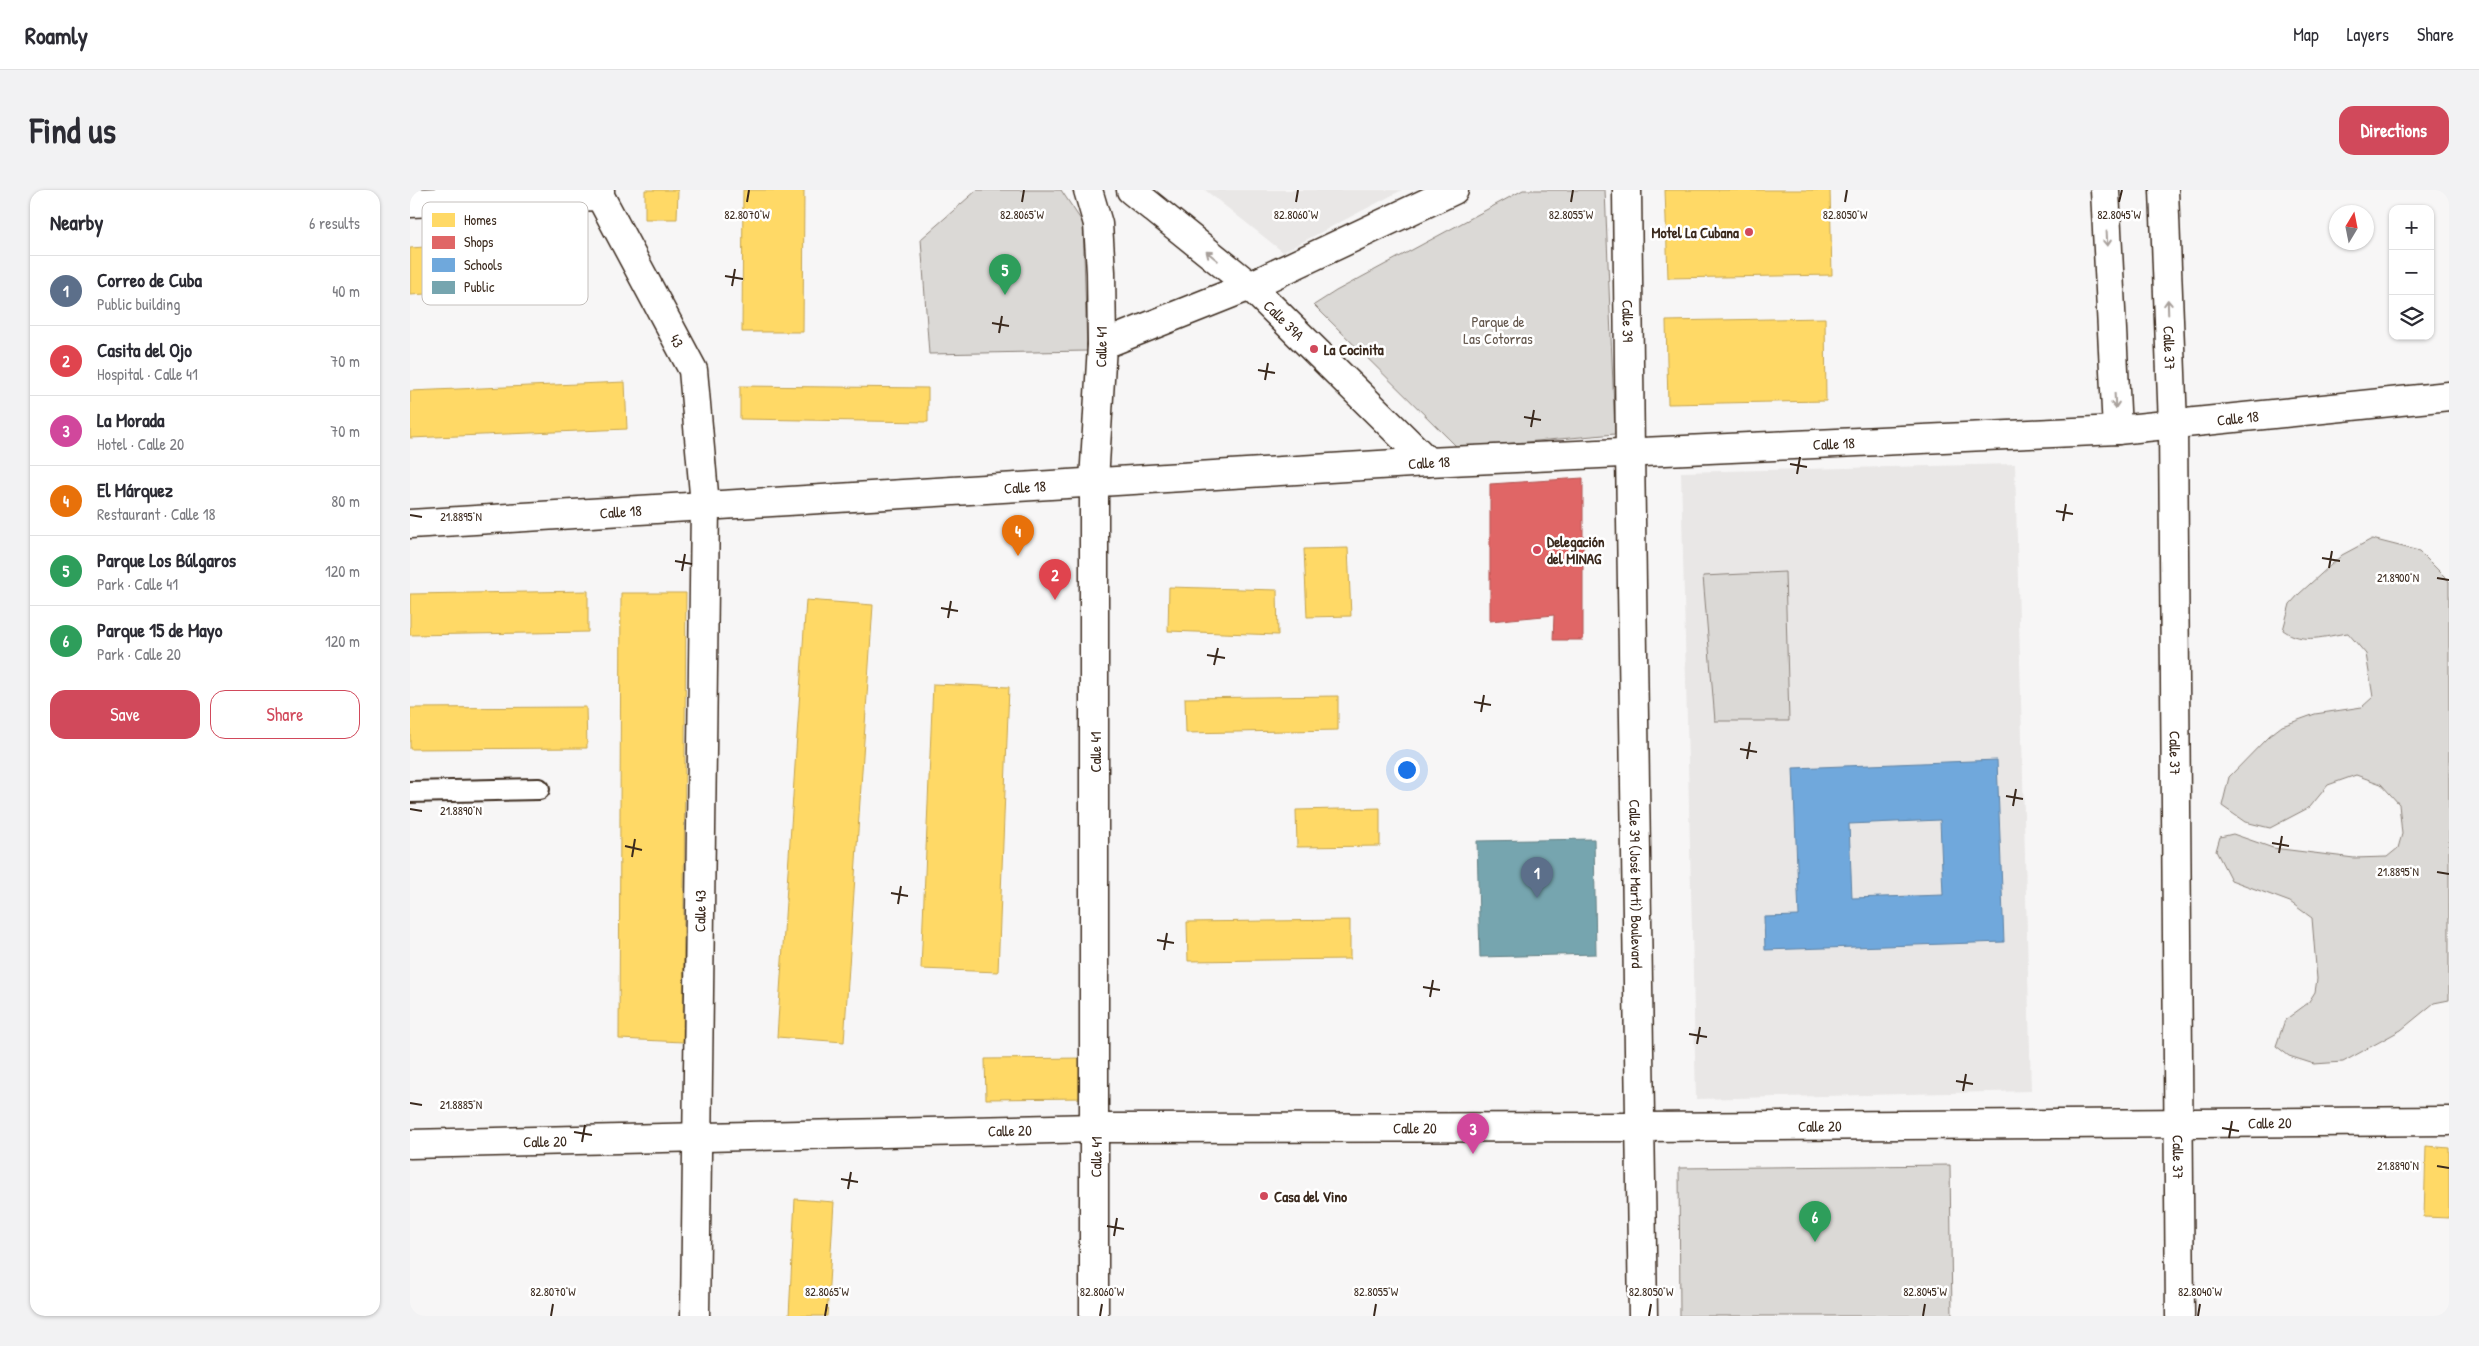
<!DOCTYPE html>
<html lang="en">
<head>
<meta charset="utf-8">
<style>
	:root { --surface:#fff; --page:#f2f2f3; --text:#2b2b33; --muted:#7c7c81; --line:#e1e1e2; --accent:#d1495b }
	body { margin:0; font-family:"Patrick Hand",sans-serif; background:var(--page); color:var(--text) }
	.controls { position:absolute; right:15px; top:15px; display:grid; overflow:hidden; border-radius:10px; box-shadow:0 1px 4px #0004 }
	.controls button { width:45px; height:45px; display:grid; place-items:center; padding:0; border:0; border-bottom:1px solid var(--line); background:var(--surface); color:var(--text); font:25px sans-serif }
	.compass { position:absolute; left:1919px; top:15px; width:45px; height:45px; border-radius:50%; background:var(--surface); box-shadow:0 1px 4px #0004; rotate:10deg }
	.you { position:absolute; left:996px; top:579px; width:18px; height:18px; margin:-12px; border:4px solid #fff; border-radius:50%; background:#1a73e8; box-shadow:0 0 0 8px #1a73e833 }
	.badge { display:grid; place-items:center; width:32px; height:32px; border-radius:50%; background:var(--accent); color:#fff; font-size:16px; font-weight:700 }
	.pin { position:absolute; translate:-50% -41px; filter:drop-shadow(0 1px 2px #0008) }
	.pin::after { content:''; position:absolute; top:26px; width:18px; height:15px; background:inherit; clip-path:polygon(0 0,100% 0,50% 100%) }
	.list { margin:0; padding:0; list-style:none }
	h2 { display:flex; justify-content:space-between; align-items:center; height:65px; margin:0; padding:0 20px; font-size:21px }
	h2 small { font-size:16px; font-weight:400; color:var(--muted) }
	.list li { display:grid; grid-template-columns:32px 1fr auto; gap:15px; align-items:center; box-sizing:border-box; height:70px; padding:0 20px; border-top:1px solid var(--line) }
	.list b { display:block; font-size:19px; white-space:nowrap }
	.list p { margin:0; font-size:16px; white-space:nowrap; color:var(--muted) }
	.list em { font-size:16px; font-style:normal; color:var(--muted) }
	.actions { display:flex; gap:10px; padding:15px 20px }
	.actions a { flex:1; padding:11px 0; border:1px solid var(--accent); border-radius:15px; text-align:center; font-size:18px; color:var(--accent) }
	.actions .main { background:var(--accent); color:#fff }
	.icon { flex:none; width:28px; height:28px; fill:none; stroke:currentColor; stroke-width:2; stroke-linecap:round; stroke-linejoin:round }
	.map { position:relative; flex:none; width:2039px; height:1126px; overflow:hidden; border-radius:15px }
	header { display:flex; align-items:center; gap:30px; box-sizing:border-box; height:70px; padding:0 25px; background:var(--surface); border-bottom:1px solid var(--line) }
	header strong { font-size:24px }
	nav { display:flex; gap:28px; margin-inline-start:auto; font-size:18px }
	.intro { display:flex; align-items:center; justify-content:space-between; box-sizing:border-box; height:120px; padding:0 30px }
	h1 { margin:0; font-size:35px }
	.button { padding:12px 22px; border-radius:15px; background:var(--accent); color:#fff; font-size:18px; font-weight:700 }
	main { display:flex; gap:30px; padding:0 30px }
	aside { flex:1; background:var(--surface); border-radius:15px; box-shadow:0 1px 4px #0004 }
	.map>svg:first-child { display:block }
	.built { fill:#e9e7e6 }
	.green { fill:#dbd9d6; stroke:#8b827a }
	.homes { fill:#ffd966; stroke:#c4a450 }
	.shops { fill:#e06666; stroke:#ae5450 }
	.schools { fill:#6fa8dc; stroke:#5f82a3; fill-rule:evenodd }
	.public { fill:#76a5af; stroke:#648084 }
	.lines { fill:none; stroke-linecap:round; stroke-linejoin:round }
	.service-casing { stroke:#3b2a1e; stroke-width:24 }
	.pedestrian-casing { stroke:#3b2a1e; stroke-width:31 }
	.minor-casing { stroke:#3b2a1e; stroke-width:31 }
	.tertiary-casing { stroke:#3b2a1e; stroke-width:31 }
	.primary-casing { stroke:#3b2a1e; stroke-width:31 }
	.service { stroke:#fff; stroke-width:20 }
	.pedestrian { stroke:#fff; stroke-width:28 }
	.minor { stroke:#fff; stroke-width:28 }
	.tertiary { stroke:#fff; stroke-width:28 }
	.primary { stroke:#fff; stroke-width:28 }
	.oneway { stroke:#a79f9a }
	.ticks { fill:none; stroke:#3b2a1e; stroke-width:2 }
	.poi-dot { fill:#d1495b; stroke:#fff; stroke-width:2 }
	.labels { text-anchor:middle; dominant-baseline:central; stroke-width:5; stroke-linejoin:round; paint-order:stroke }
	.poi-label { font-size:15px; font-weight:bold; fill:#3b2a1e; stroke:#fff; text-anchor:start }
	.street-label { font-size:15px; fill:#3b2a1e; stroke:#fff }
	.park-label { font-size:15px; fill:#63564c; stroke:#fff }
	.key { fill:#fff; stroke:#c4bfbc; stroke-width:1 }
	.key-label { font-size:14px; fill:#3b2a1e }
	.ticks-label { font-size:12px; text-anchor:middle; fill:#3b2a1e; stroke:#fff; stroke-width:5; stroke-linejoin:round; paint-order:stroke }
</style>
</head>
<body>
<header>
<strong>Roamly</strong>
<nav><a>Map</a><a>Layers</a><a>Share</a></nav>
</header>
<div class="intro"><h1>Find us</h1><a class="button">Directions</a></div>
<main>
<aside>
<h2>Nearby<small>6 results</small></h2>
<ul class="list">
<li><span class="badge" style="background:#5c6f8a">1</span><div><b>Correo de Cuba</b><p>Public building</p></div><em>40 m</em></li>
<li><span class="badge" style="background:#e0444e">2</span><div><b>Casita del Ojo</b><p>Hospital · Calle 41</p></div><em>70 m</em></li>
<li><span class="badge" style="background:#d1479c">3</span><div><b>La Morada</b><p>Hotel · Calle 20</p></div><em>70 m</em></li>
<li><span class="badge" style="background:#e8710a">4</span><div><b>El Márquez</b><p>Restaurant · Calle 18</p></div><em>80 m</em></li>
<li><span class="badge" style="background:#2e9e5b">5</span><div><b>Parque Los Búlgaros</b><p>Park · Calle 41</p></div><em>120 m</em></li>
<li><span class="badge" style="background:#2e9e5b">6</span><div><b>Parque 15 de Mayo</b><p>Park · Calle 20</p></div><em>120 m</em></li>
</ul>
<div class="actions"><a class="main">Save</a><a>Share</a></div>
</aside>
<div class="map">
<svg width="2039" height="1126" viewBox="0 0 2039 1126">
	<rect width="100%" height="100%" fill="#f7f6f6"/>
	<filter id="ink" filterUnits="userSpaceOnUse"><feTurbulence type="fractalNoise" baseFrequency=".02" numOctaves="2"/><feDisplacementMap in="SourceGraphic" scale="10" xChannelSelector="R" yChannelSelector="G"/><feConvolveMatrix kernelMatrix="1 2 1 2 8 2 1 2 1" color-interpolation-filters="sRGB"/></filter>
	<g filter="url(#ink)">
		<!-- built -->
		<path class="built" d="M795 0H992L873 62Z
			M1605 274 1621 901 1286 909 1271 282Z"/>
		<!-- green -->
		<path class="green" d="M567 0H651L673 33 677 161 519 164 511 49Z
			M1113 0H1195L1205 244 1048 258 904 115 926 101Z
			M1962 349 2009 361 2039 391V810L2024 813 1991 840 1933 872 1904 874 1879 866 1866 856 1875 830 1898 813 1905 802 1907 789 1902 728 1880 712 1821 690 1806 661 1810 647 1823 644 1863 658 1944 668 1977 667 1988 658 1992 644 1989 614 1971 594 1946 585 1918 595 1900 617 1860 638 1835 632 1812 616 1819 587 1859 546 1872 536 1905 524 1952 517 1963 507 1956 464 1938 443C1914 446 1894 455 1873 440L1880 414 1889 404 1932 365Z
			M1375 382 1379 531H1305L1293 386Z
			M1540 975 1542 1126H1270L1269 978Z"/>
		<!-- homes -->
		<path class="homes" d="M235 0H268L267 29H235Z
			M333 0H394L393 142H332Z
			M1255 0H1420L1422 85 1258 88Z
			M106 51 109 98 0 105V58Z
			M1415 128 1416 211 1258 214 1256 131Z
			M215 192 217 239 0 248V201Z
			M330 196 518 198V232L330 229Z
			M938 358 941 426 897 427 894 359Z
			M759 397 867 400 868 445 758 441Z
			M178 401V442L0 445V404Z
			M211 403H276L273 852 209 849Z
			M396 410 463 415 434 852 367 847Z
			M523 494 599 497 588 782 511 779Z
			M928 506V540L776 543 775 508Z
			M176 517 177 558 0 559V518Z
			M970 618V656L887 657 886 620Z
			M940 730V769L778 771 777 732Z
			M675 868 676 908 576 909 575 869Z
			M2016 956 2039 958V1028L2014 1027Z
			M385 1009 424 1012 417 1126H379Z"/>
		<!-- shops -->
		<path class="shops" d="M1173 288V450H1143L1144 425 1080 431V294Z"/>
		<!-- schools -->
		<path class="schools" d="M1587 570 1594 752 1355 760 1354 727 1389 726 1383 578ZM1530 630 1533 705 1442 708 1439 634Z"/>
		<!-- public -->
		<path class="public" d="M1184 649 1186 764 1070 767 1067 651Z"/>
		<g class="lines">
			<!-- service casing -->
			<g class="service-casing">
				<path id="service" d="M0 602 129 599"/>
			</g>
			<!-- pedestrian casing -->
			<g class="pedestrian-casing">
				<g id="pedestrian">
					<path id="s1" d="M1220 263 1233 1126"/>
				</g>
			</g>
			<!-- minor casing -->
			<g class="minor-casing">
				<g id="minor">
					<path id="s2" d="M190 0V6L283 180 295 315 285 1126"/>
					<path d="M1695 0 1707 240"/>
					<path id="s3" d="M1754 0 1763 235"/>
					<path d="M0 13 190 6"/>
					<path d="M692 155 840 96 1044 0"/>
					<path id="s4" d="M0 954 686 938 1230 937 2039 931"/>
				</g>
			</g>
			<!-- tertiary casing -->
			<g class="tertiary-casing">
				<g id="tertiary">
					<path id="s5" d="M721 0 840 96 1018 272"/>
					<path id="s6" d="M1217 0 1220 263"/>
					<path id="s7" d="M1763 235 1770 1126"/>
					<path id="s8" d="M0 334 1018 272 1707 240 2039 206"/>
				</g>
			</g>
			<!-- primary casing -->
			<g class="primary-casing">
				<path id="primary" d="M678 0 688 34 691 82 692 155 684 291V1126"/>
			</g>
			<!-- service -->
			<use href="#service" class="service"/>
			<!-- pedestrian -->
			<use href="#pedestrian" class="pedestrian"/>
			<!-- minor -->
			<use href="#minor" class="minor"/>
			<!-- tertiary -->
			<use href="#tertiary" class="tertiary"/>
			<!-- primary -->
			<use href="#primary" class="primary"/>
		</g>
		<!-- one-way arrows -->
		<defs><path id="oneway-shaft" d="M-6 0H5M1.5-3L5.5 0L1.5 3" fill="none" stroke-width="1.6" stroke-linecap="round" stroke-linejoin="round" transform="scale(1.25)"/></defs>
		<g class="oneway">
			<use href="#oneway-shaft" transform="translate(1697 49) rotate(87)"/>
			<use href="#oneway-shaft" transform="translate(802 66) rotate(-141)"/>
			<use href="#oneway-shaft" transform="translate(1758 117) rotate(-92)"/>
			<use href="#oneway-shaft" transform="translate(1705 211) rotate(87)"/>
		</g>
	</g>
	<!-- ticks -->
	<path class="ticks" d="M337 12 339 0M612 12 614 0M886 12 888 0M1161 12 1163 0M1435 12 1437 0M1709 12 1712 0M315 86 333 89M322 96 325 79M582 133 599 136M589 143 592 126M848 180 865 183M855 190 858 173M1114 227 1131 230M1121 237 1124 220M1380 274 1397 277M1387 284 1390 267M1646 321 1663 324M0 325 12 327M1653 331 1656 314M1912 368 1930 371M265 371 282 374M1919 378 1922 361M272 381 275 364M2027 388 2039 390M531 418 548 421M538 428 541 411M797 465 815 468M804 475 808 458M1064 512 1081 515M1071 522 1074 505M1330 559 1347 562M1337 569 1340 552M1596 606 1613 609M1603 616 1606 599M0 619 12 621M1862 653 1879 656M215 656 232 660M1869 663 1872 646M222 667 225 649M2027 682 2039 684M481 703 498 706M488 714 491 696M747 750 764 753M754 760 757 743M1013 797 1030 800M1020 807 1023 790M1279 844 1297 847M1287 854 1290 837M1546 891 1563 894M1553 901 1556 884M0 913 12 915M1812 938 1829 941M164 942 182 945M1819 948 1822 931M172 952 175 935M2027 976 2039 978M431 989 448 992M438 999 441 982M697 1036 714 1039M704 1046 707 1028M141 1126 143 1114M415 1126 417 1114M690 1126 692 1114M964 1126 966 1114M1239 1126 1241 1114M1513 1126 1515 1114M1788 1126 1790 1114"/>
	<!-- markers -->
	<g class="poi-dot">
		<circle cx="1339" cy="42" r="5"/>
		<circle cx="904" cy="159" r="5"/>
		<circle cx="1127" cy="360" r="5"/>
		<circle cx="854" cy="1006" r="5"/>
	</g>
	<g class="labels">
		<!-- poi labels -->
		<g class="poi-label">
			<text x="1329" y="42" text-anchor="end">Motel La Cubana</text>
			<text x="914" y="159">La Cocinita</text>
			<text x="1137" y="351">Delegación<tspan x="1137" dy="17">del MINAG</tspan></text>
			<text x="864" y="1006">Casa del Vino</text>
		</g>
		<!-- street labels -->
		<g class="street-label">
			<text stroke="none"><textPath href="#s5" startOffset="201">Calle 39A</textPath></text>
			<text stroke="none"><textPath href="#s6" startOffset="131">Calle 39</textPath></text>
			<text stroke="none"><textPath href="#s2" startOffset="170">43</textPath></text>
			<text transform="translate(691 157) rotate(-89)">Calle 41</text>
			<text stroke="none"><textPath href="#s3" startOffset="158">Calle 37</textPath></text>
			<text stroke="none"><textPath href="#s8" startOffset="1831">Calle 18</textPath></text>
			<text stroke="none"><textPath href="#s8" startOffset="1426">Calle 18</textPath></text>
			<text stroke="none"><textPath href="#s8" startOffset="1021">Calle 18</textPath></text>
			<text stroke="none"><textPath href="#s8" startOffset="616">Calle 18</textPath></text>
			<text stroke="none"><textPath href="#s8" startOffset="211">Calle 18</textPath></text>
			<text transform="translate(685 562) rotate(-90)">Calle 41</text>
			<text stroke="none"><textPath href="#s7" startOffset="328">Calle 37</textPath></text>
			<text stroke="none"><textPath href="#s1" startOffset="431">Calle 39 (José Martí) Boulevard</textPath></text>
			<text transform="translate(290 721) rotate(-89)">Calle 43</text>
			<text stroke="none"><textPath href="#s4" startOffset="1860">Calle 20</textPath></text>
			<text stroke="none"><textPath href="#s4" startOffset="1410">Calle 20</textPath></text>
			<text stroke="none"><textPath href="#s4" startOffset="1005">Calle 20</textPath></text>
			<text stroke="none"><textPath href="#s4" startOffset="600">Calle 20</textPath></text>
			<text stroke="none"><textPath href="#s4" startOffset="135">Calle 20</textPath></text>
			<text transform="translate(686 967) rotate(-89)">Calle 41</text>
			<text stroke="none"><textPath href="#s7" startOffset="732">Calle 37</textPath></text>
		</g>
		<!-- park labels -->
		<g class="park-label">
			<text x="1088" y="131">Parque de<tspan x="1088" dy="17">Las Cotorras</tspan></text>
		</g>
	</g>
	<!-- legend -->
	<rect x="12" y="12" width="166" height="103" rx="8" class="key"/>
	<rect x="22" y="23" width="23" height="14" fill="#ffd966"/>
	<rect x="22" y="46" width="23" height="13" fill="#e06666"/>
	<rect x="22" y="68" width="23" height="14" fill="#6fa8dc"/>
	<rect x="22" y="91" width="23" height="13" fill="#76a5af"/>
	<g class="key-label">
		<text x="54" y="35">Homes</text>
		<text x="54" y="57">Shops</text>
		<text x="54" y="80">Schools</text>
		<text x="54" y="102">Public</text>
	</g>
	<g class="ticks-label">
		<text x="337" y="29">82.8070°W</text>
		<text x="612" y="29">82.8065°W</text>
		<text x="886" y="29">82.8060°W</text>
		<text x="1161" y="29">82.8055°W</text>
		<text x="1435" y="29">82.8050°W</text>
		<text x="1709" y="29">82.8045°W</text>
		<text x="51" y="331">21.8895°N</text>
		<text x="1988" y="392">21.8900°N</text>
		<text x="51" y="625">21.8890°N</text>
		<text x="1988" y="686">21.8895°N</text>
		<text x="51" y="919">21.8885°N</text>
		<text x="1988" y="980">21.8890°N</text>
		<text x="143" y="1106">82.8070°W</text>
		<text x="417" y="1106">82.8065°W</text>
		<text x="692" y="1106">82.8060°W</text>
		<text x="966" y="1106">82.8055°W</text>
		<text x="1241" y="1106">82.8050°W</text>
		<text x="1515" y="1106">82.8045°W</text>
		<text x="1790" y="1106">82.8040°W</text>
	</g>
</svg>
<div class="controls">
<button>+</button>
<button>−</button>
<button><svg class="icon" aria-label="layers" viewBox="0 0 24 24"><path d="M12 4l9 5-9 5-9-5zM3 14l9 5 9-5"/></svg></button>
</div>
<svg class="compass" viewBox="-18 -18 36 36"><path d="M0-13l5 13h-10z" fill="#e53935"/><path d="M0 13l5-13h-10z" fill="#7c7c81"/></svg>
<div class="you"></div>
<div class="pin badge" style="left:1127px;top:708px;background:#5c6f8a">1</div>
<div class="pin badge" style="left:645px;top:410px;background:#e0444e">2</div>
<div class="pin badge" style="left:1063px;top:964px;background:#d1479c">3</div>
<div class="pin badge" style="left:608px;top:366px;background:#e8710a">4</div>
<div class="pin badge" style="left:595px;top:105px;background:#2e9e5b">5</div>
<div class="pin badge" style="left:1405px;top:1052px;background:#2e9e5b">6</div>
</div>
</main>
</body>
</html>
